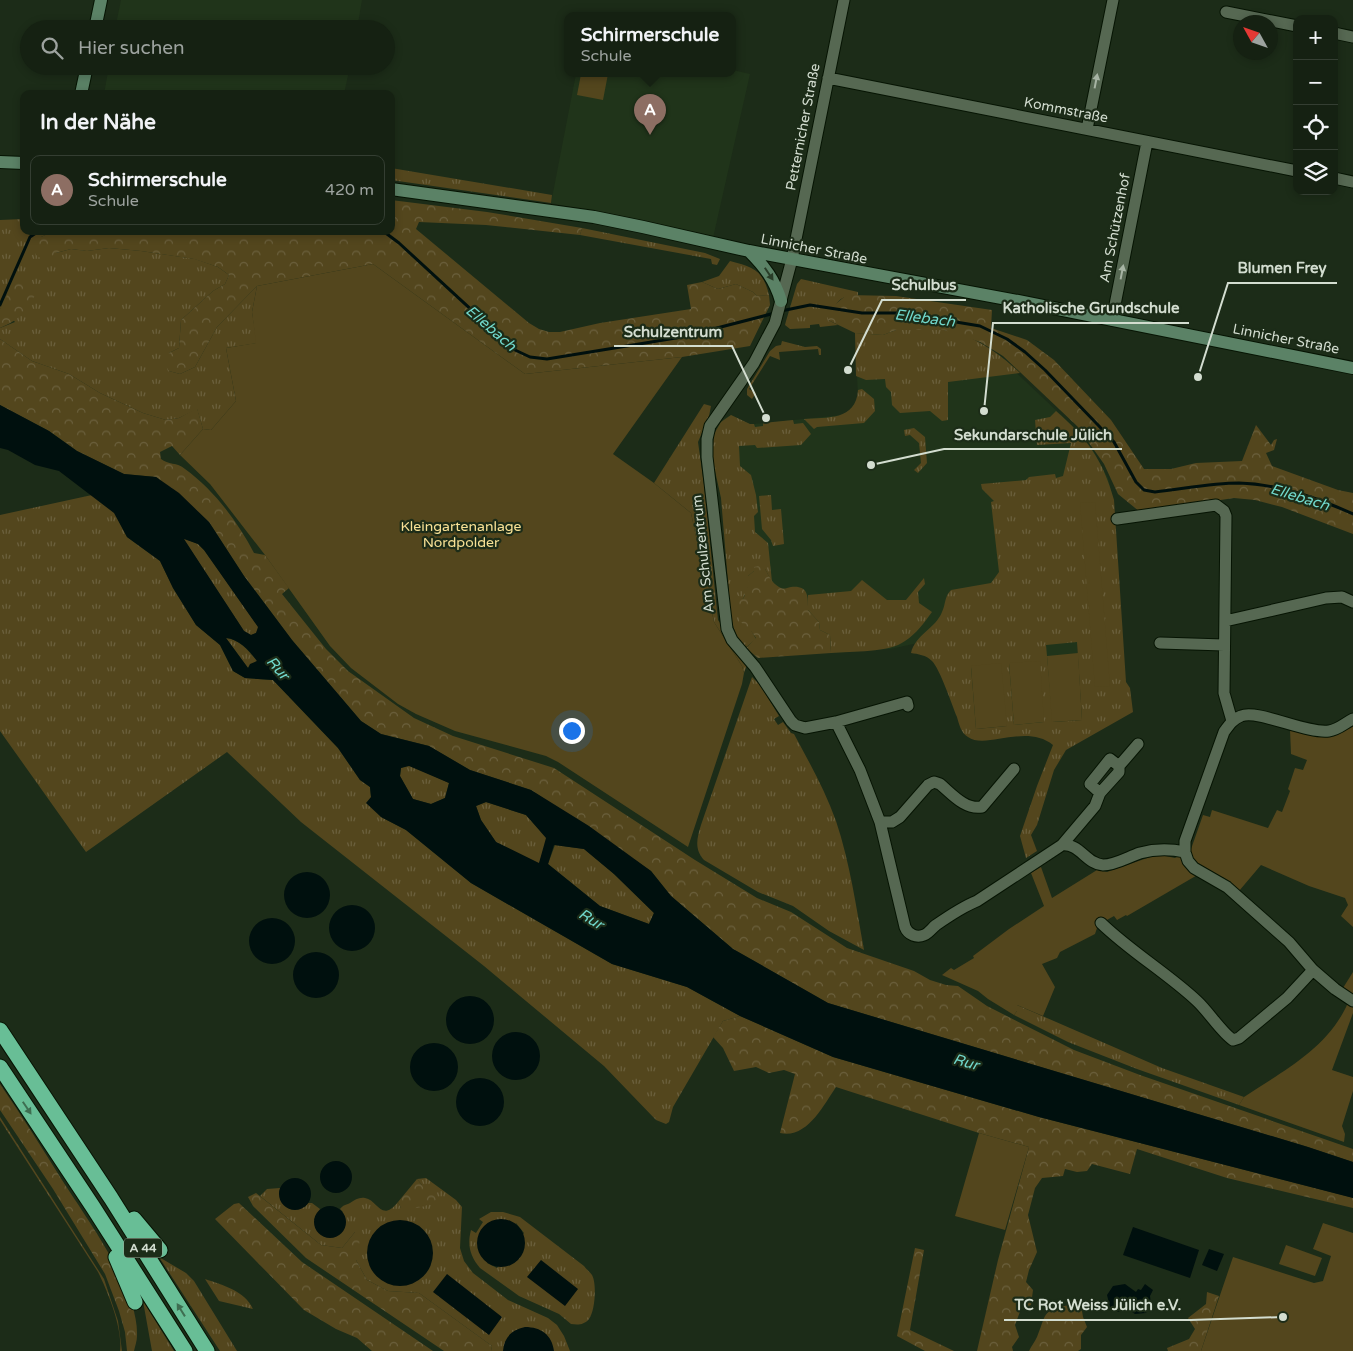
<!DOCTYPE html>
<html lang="de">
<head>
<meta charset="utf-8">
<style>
	:root { --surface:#152112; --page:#222e20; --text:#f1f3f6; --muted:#9da39f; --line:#343e32; --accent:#f59b97 }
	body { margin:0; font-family:"Varela Round",sans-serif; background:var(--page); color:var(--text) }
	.controls { position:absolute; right:15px; top:15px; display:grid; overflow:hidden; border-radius:10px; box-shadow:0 2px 8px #0003 }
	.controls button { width:45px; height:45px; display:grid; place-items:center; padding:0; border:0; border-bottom:1px solid var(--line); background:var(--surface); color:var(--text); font:25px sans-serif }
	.compass { position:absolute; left:1233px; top:15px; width:45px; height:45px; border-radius:50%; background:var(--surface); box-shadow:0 2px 8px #0003; rotate:310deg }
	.you { position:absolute; left:571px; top:730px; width:18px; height:18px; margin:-12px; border:4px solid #fff; border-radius:50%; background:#1a73e8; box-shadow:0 0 0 8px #1a73e833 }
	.badge { display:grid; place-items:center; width:32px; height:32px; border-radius:50%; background:var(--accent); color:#fff; font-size:16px; font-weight:700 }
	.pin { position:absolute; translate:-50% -41px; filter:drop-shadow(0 1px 2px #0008) }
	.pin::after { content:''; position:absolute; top:26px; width:18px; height:15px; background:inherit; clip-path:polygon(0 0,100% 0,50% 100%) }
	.popup { position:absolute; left:564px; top:12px; width:172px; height:65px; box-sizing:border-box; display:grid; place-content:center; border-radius:10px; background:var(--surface); filter:drop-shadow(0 1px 4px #0005); font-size:16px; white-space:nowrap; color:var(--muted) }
	.popup b { font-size:19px; color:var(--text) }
	.popup::after { content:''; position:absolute; left:50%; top:100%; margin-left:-10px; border:10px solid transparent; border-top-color:var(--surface) }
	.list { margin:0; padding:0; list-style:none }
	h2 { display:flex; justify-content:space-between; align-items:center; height:65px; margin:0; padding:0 20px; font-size:21px }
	h2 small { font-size:16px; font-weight:400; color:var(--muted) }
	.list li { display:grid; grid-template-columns:32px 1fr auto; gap:15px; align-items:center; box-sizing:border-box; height:70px; margin:0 10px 10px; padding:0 10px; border:1px solid var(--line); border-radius:10px }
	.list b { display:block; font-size:19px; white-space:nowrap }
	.list p { margin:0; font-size:16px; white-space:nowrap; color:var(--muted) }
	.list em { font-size:16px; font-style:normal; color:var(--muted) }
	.icon { flex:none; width:28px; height:28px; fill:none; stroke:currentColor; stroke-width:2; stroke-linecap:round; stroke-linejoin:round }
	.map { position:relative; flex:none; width:1353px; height:1351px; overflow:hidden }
	.search { position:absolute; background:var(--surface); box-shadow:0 2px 8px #0003; left:20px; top:20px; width:375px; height:55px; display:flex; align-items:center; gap:12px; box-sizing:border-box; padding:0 18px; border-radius:28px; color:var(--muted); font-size:19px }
	.panel { position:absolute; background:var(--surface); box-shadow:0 2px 8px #0003; left:20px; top:90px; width:375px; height:145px; border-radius:10px }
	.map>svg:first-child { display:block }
	.built { fill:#20341a }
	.grass { fill:url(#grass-tufts); fill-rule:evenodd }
	.forest { fill:url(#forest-crowns) }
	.green { fill:#53461d }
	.water { fill:#00100e; fill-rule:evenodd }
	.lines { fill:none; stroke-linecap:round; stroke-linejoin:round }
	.stream { stroke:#00100e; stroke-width:3 }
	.street-casing { stroke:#061403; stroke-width:13 }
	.secondary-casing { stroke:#061403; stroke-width:14 }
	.highway-casing { stroke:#061403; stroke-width:17 }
	.street { stroke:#566852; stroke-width:11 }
	.secondary { stroke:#5b8266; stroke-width:12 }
	.highway { stroke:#68be96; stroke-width:15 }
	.oneway { fill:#a7b4a4 }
	.oneway2 { fill:#293d28 }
	.oneway3 { fill:#3e6e51 }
	.labels { text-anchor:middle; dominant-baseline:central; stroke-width:4.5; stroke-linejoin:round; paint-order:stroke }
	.shield { fill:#1c2c18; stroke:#9ca899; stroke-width:1 }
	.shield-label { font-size:12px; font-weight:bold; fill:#d3ddd0 }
	.street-label { font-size:14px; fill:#d3ddd0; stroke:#1c2c18 }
	.park-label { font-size:14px; fill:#f8e195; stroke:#1c2c18 }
	.water-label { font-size:15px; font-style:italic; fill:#71d8cc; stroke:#1c2c18 }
	.leader { fill:none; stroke:#d3ddd0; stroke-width:2 }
	.callout-dot { fill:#d3ddd0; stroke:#1c2c18; stroke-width:2 }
	.callout-label { font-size:15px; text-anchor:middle; font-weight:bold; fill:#d3ddd0; stroke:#1c2c18; stroke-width:4.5; stroke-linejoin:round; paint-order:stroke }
</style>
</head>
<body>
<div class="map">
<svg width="1353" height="1351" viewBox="0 0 1353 1351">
	<defs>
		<pattern id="grass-tufts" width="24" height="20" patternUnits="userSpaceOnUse" patternTransform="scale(1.25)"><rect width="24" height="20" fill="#53461d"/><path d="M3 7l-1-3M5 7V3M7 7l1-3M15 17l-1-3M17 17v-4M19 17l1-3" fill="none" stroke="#6b603d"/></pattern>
		<pattern id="forest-crowns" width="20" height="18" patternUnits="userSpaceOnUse" patternTransform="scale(1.25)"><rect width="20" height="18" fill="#53461d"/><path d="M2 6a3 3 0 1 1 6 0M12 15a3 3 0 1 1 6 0" fill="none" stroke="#6b603d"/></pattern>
	</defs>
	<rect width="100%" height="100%" fill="#1c2c18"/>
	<!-- built -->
	<path class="built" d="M121 0H362L357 29H115Z
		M109 66H350L344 94H104Z
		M733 70 750 74 713 238 551 203 576 74H732Z
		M933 332 1005 362 1077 430 1093 450 1108 478 1113 498 1077 644 1082 720 974 729 955 679 918 643 890 649 831 653H755L742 641 721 498 712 457 717 426 725 418 731 415 750 424H754L842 415 851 409 858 398 855 333Z"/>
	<!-- grass -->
	<path class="grass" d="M391 168 552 195 551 203 391 180Z
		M24 219V231H54L41 237 56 253 71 249 87 251 109 248 141 251 195 259 218 267 229 275 225 284 213 291 181 320 179 348 169 353V371L180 374 195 367 217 327 257 286 252 312 257 343 226 348 236 401 211 430 203 429 197 409 179 418 166 420 143 413 100 393 69 374 32 361 0 339V328L15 322 2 306 0 309V220Z
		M582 228 705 253 720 259 717 265 712 264 711 259 580 235Z
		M730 261C753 267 763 270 769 295L757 296 753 292 736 284 718 289 702 282 719 276Z
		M801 279 858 292V296C838 294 836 304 828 320L838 325 820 327 819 324 810 325V328L790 329 785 325 786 321 797 284Z
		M909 329C921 329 933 328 944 330 974 335 999 353 1020 373L948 382V420L942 421 930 411 900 413 892 405 891 392 886 387 885 379 866 380 856 376 855 333 883 335 896 330Z
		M782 341 805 347 817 346 821 349V355H819L818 349 779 352 780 360 770 356 749 389 756 393 752 399 747 395V389L770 351 776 346 781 345Z
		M862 389 874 399 875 411 864 423 817 427 814 429 804 419C827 417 856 421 858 390Z
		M704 404 711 406 709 416 698 442 704 485 718 620 748 662 744 673 742 666 714 622 691 513 654 483Z
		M1056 411C1087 438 1103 460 1114 500L1126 682 1130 688 1133 712 1066 750 1054 770 1037 825 1031 835 1037 851 1026 858 1020 836 1037 786 1053 745C1026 723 986 750 968 737 961 733 959 724 957 717 952 705 940 669 932 661 926 655 918 654 911 653 915 635 936 628 942 612 946 604 944 597 951 590L991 583 999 572 991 502 994 501 982 489 981 484 1026 480 1029 477 1055 474 1056 478 1063 476 1071 443 1037 445 1035 420 1050 417ZM1077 642 1082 720 1053 722 1046 645ZM1009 663 1044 722 1014 725ZM971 667 1007 726 976 729Z
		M731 415 750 424H754L755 427 763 426V423L793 420 794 424 803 423 811 434 801 445 757 448 755 445 739 446 740 466 751 475 756 495 758 512 754 516 755 532 768 543 772 582 765 569 754 571 748 576V587L743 599 740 598 741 613 756 639 745 648C737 639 734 630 731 618L721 498 712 457 714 434 721 422Z
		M914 428 925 437 927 463 918 473 914 470 921 463 919 443 910 435 905 436 904 430Z
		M92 495 115 513 127 537 160 561 173 588 196 625 220 645 233 671 245 678 273 680 338 748 360 780 370 787 371 797 381 817 406 830 471 883 612 964 687 987 740 1016 723 1021 673 1107 669 1122 666 1124 656 1120 604 1066 484 966 301 822 227 752 86 852 0 731V515Z
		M771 495 772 510 781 509 784 544 773 546 771 540 762 529 759 496Z
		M183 538 198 544 204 550 259 628 256 633 251 635 244 631Z
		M924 578 925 584 918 592 919 603 932 612C924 623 916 634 905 641 889 653 852 651 831 653L830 635 820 630 819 622 808 610V595L851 591 862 580 887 600H906Z
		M226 638C239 639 249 651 257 661L248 668Z
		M752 677 760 685 779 716 774 719 778 725 783 722 791 733 794 734C809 762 825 790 836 821 850 863 856 906 864 950L829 931 793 906 758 892 704 860C694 849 697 838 701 825Z
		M409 765 449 783 445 798 431 804 413 799 400 776 401 768Z
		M486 802 526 815 547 838 539 864 496 842 481 820 476 806Z
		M555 845 584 849 614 874 654 913 649 924 600 906 548 864Z
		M1017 1005 1162 1068 1244 1097 1239 1105 1137 1069 1068 1042 1014 1015 1017 1011Z
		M0 1117 104 1279 118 1321 122 1351H120C123 1329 108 1292 98 1272L0 1120Z
		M426 1178 456 1200 462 1207 460 1248 464 1261 473 1273 508 1300 548 1318 557 1325 564 1336 570 1351H491L492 1346 419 1293 388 1291 367 1280 356 1260 355 1232 342 1248 321 1245 260 1196 267 1189 280 1188 279 1193 305 1207 308 1203H312L320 1209 314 1220 343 1212 340 1209C343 1205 346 1205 350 1203 355 1200 359 1197 365 1198 378 1200 381 1223 398 1202L401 1208 422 1185 417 1179Z
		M491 1212H503L520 1217 584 1266C586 1269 590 1272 592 1275 597 1284 595 1311 589 1319 584 1325 578 1325 571 1324L559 1314 519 1296 480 1268C470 1256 467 1245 471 1230L476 1233 483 1222 479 1219ZM516 1223 524 1233 497 1268 487 1263Z
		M159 1257 186 1273 194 1281 237 1351H220Z
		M205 1279C223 1285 245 1291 253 1309L219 1301Z
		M143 1301 174 1351H152Z"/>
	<!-- forest -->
	<path class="forest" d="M391 200 487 212 582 228 580 235 486 225 419 222 416 229 529 323 539 329 549 332H560L600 323 691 309 687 285 702 282 718 289 736 284 753 292 757 296 769 295 770 305 750 346 682 357 525 374 373 264 257 286 217 327 195 367 180 374 169 371 163 362 169 353 179 348 181 320 213 291 225 284 229 275 218 267 194 259 141 251 109 248 87 251 71 249 56 253 46 262 36 255 35 244 41 237 54 231H391Z
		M28 280 36 294C24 313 21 319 0 328V309L14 282Z
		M847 295 896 296 992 310 991 328 1027 340 1054 360 1111 420 1144 469H1171L1196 463 1242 461 1256 425 1271 445 1274 440 1277 439 1274 450 1266 453 1272 466 1338 490 1353 493V534L1282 507 1255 500 1234 498 1140 512 1118 494 1104 464 1077 426 1003 356 980 342 944 330H896L883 335 855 333 828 320 827 310C835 306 839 300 847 295Z
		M0 339 32 361 69 374 100 393 143 413 166 420 179 418 197 408 203 429 180 455 172 446 160 452 161 459C168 465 177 462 185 469 214 490 238 522 254 553L265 555 289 588 282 594 326 649 348 671 414 718 453 736 554 768 695 860 757 898 791 912 847 948 914 971 930 980 946 985 958 986 987 1006 1074 1050 1140 1075 1353 1149V1162L1308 1147 828 1003 733 949 671 896 651 871 531 790 470 770 429 746 381 734 361 721 292 640 244 576 209 522 156 477 124 474 77 451 49 431 0 405Z
		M758 566 765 569C769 576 772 583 779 587 784 590 786 588 791 587 809 585 808 597 808 610L819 622 820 630 830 635 831 653 758 658 746 648 756 638 751 631 745 632 742 628 743 624 739 620 741 614H737L733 597 737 595 743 599 745 595 742 589 748 587V576L754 571V567Z
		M740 1016 833 1057 1039 1117 1350 1197 1353 1198V1208L1227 1178 1137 1149 1130 1174 1092 1164 1087 1171 1077 1172 1065 1169 1063 1176 1042 1178 1035 1188 1028 1215 1037 1252 1029 1270 1026 1282 1033 1290 1031 1305 1021 1309 1015 1325 1019 1337 1012 1347 1013 1351H977L998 1260 1029 1147 979 1133 836 1087C823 1106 807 1139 780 1133L795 1074 784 1070 769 1073 756 1067 734 1071 723 1048 713 1037 723 1021Z
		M0 1084C22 1116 42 1148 62 1180 87 1219 139 1289 137 1336 137 1341 135 1346 134 1351H127L125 1332 119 1311 105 1274 53 1189 0 1110Z
		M417 1179 422 1185 435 1192 436 1200C427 1207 413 1210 401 1208L398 1202Z
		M256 1193 321 1245 342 1248 355 1232 361 1234 356 1260 367 1280 388 1291 419 1293 492 1346 491 1351H444L306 1258 253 1206 248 1197Z
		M239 1203 302 1262 433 1351H372L357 1338 336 1329 304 1310 215 1219 234 1204Z
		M915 1248 924 1250 910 1330 954 1351H925L897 1336Z
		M1207 1292 1219 1296 1201 1351H1168L1167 1348 1189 1339 1195 1329 1188 1318 1206 1304Z
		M1072 1304 1081 1305 1083 1317 1087 1327 1081 1335V1349L1078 1351H1029C1031 1346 1035 1342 1037 1337 1048 1310 1041 1312 1072 1304Z"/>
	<!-- green -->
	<path class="green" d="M581 74H608L603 100 577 95Z
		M373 264 525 374 682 357 613 454 654 483 691 513 714 622 742 666 744 673 742 684 688 847 558 762 546 756 455 731 416 714 398 704 351 668 330 646 265 555 210 484 180 455 203 429 211 430 236 401 226 348 256 343 252 312 257 286Z
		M1095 502 1110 686 1095 687 1080 503Z
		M1078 653 1082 720 1052 722 1047 656Z
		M1040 661 1044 722 1014 725 1009 663Z
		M1001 663 1007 726 976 729 971 666Z
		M1353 723V927L1341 916 1348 905 1345 898 1309 886 1261 865 1239 891 1224 878 1206 870 1127 916 1126 915 1117 920 1114 916 1098 925 1095 934 1060 952 1057 958 1042 964 1055 987 1043 1016 1017 1005V1011L1014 1015 988 999 978 991 942 975 951 968 954 970 974 958 973 956 1009 929 1044 906 1031 873 1041 867 1052 898 1097 870 1107 872 1150 857 1161 855 1175 858 1191 849 1203 815 1210 817 1212 810 1268 828 1277 810 1282 812 1290 791 1288 789 1295 768 1303 770 1307 760 1291 754 1290 729Z
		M1353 972V1013L1332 1070 1353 1077V1091L1342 1126 1345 1134 1344 1142 1239 1105 1244 1097C1280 1073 1323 1051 1344 1011 1347 1006 1349 999 1351 993L1343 988Z
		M979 1133 1029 1147 1005 1230 955 1216Z
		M1323 1223 1353 1233V1351H1201L1233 1257 1314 1283 1323 1281 1331 1256 1313 1249Z
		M1286 1245 1322 1258 1315 1276 1279 1264Z"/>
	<!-- water -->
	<path class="water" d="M0 405 49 431 77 451 124 474 156 477 179 493 209 522 244 576 292 640 361 721 381 734 429 746 470 770 531 790 589 826 651 871 671 896 733 949 828 1003 1308 1147 1353 1162V1198L1039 1117 833 1057 740 1016 687 987 612 964 471 883 406 830 381 817 366 803 371 797 370 787 360 780 338 748 273 680 245 678 233 671 220 645 196 625 173 588 160 561 127 537 114 513 59 471 35 465 8 450 0 448ZM184 539 198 544 204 550 258 627 256 633 251 635 244 631ZM226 638C239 639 250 651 257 661L250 664 248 668ZM409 766 449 783 445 798 431 804 413 799 400 776 401 768ZM486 802 526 815 546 838 539 863 496 842 481 820 476 806ZM554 845 584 849 614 874 654 913 649 924 600 906 548 864Z
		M284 895a23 23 0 1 1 46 0a23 23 0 1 1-46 0Z
		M329 928a23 23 0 1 1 46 0a23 23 0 1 1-46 0Z
		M249 941a23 23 0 1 1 46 0a23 23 0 1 1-46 0Z
		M293 975a23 23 0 1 1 46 0a23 23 0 1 1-46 0Z
		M446 1020a24 24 0 1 1 48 0a24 24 0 1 1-48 0Z
		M492 1056a24 24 0 1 1 48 0a24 24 0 1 1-48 0Z
		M410 1067a24 24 0 1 1 48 0a24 24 0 1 1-48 0Z
		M456 1102a24 24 0 1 1 48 0a24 24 0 1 1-48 0Z
		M320 1177a16 16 0 1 1 32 0a16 16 0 1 1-32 0Z
		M279 1194a16 16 0 1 1 32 0a16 16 0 1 1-32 0Z
		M314 1222a16 16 0 1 1 32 0a16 16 0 1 1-32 0Z
		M477 1243a24 24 0 1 1 48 0a24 24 0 1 1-48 0Z
		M367 1253a33 33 0 1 1 66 0a33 33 0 1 1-66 0Z
		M1133 1227 1199 1250 1190 1278 1123 1255Z
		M1209 1249 1224 1254 1217 1271 1202 1265Z
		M541 1260 578 1289 565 1306 527 1277Z
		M447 1274 502 1317 489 1335 433 1292Z
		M1125 1284 1136 1292 1138 1289 1141 1290 1145 1284 1153 1290 1150 1296 1151 1304 1146 1313 1135 1314 1128 1309 1117 1312 1110 1307 1107 1295 1113 1286Z
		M525 1327C541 1327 552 1335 554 1351H503C504 1337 512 1330 525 1327Z"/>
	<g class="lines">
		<!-- stream -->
		<path class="stream" d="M383 231 399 243 515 350 530 357 547 359 682 337 775 313
			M0 305 30 237 39 231
			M781 311 810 305 862 313H902L980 326 1007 339 1025 352 1045 370 1098 425 1114 442 1136 482 1144 490 1155 492C1183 489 1212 483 1239 483 1278 484 1318 498 1353 514"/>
		<!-- street casing -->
		<g class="street-casing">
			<path id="street" d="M844 0 792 259 775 323 754 363 710 426 707 439V457L727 629 732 640 755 667 791 721 795 725 805 728 836 722 907 702 908 706
				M1226 12 1297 26
				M1334 33 1353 37
				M828 78 1297 171
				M1087 129 1113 0
				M1334 178 1353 182
				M1112 320 1147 142
				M1117 519 1216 505 1224 511 1226 516 1224 693 1232 721
				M1225 621 1326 598 1342 597 1353 602
				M1160 643 1224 645
				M1353 719C1345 723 1338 730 1329 731 1306 734 1258 709 1241 716 1233 719 1229 725 1224 732L1185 841V852L1188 861 1194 868 1227 887 1289 942 1313 970 1335 989 1353 1001
				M836 722 860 770 880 822 905 927C908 935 917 938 924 935 929 933 932 928 936 925 949 916 962 907 977 901L1062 845C1080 843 1086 864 1103 865 1115 865 1128 857 1140 853 1155 849 1170 849 1185 852
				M1100 793 1090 784 1110 759 1119 766
				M880 822H892L900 817 928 785 934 782 940 784C952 794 965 810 982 807L1014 769
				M1062 845 1095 806 1100 793 1119 772V766L1138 744
				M1101 923C1131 952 1167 973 1197 1001 1208 1011 1222 1033 1233 1040L1239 1038 1287 998 1313 970"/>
		</g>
		<!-- secondary casing -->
		<g class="secondary-casing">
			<path id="secondary" d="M95 29 101 0
				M81 94 87 66
				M0 162 24 163
				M391 189 594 217 643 227 749 251 1018 301 1353 368
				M749 251C764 266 775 280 781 301"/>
		</g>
		<!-- highway casing -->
		<g class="highway-casing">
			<path id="highway" d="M0 1030 111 1198 207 1351
				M0 1067 93 1207 185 1351
				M134 1219 160 1250
				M116 1257 135 1302"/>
		</g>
		<!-- street -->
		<use href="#street" class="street"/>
		<!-- secondary -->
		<use href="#secondary" class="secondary"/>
		<!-- highway -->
		<use href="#highway" class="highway"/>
	</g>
	<!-- one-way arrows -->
	<defs><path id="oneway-solid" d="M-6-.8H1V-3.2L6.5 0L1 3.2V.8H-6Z" transform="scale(1.25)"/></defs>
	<g class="oneway">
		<use href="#oneway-solid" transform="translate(1096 81) rotate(-79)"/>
		<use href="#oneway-solid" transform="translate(1122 272) rotate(-79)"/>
	</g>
	<use class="oneway2" href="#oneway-solid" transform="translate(769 274) rotate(56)"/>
	<g class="oneway3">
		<use href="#oneway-solid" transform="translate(27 1108) rotate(56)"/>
		<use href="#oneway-solid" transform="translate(181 1310) rotate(-122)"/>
	</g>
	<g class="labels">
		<!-- shield labels -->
		<rect class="shield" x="124" y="1238.5" width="38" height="19" rx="4"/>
		<g class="shield-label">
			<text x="143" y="1248">A 44</text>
		</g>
		<!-- street labels -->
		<g class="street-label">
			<text transform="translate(1066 110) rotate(11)">Kommstraße</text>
			<text transform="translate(803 127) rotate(-79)">Petternicher Straße</text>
			<text transform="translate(1115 228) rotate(-79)">Am Schützenhof</text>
			<text transform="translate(814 249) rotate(11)">Linnicher Straße</text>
			<text transform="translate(1286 339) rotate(11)">Linnicher Straße</text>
			<text transform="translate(703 554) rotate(-96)">Am Schulzentrum</text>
		</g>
		<!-- park labels -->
		<g class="park-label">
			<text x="461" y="526">Kleingartenanlage<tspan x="461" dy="16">Nordpolder</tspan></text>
		</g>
		<!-- water labels -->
		<g class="water-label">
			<text transform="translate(925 318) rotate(7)">Ellebach</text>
			<text transform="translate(491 328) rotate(41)">Ellebach</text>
			<text transform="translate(1300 497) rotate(17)">Ellebach</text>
			<text transform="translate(278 668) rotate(49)">Rur</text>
			<text transform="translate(591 919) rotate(31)">Rur</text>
			<text transform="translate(966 1062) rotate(16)">Rur</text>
		</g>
	</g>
	<!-- callouts -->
	<path class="leader" d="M1198 377L1228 283H1337M848 370L882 300H966M984 411L993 323H1189M766 418L732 346H614M871 465L944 449H1122M1283 1317L1191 1320H1004"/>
	<g class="callout-dot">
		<circle cx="1198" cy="377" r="5"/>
		<circle cx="848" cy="370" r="5"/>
		<circle cx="984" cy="411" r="5"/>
		<circle cx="766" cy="418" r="5"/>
		<circle cx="871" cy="465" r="5"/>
		<circle cx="1283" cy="1317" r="5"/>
	</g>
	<g class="callout-label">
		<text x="1282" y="273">Blumen Frey</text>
		<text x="924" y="290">Schulbus</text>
		<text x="1091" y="313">Katholische Grundschule</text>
		<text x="673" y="337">Schulzentrum</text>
		<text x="1033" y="440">Sekundarschule Jülich</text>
		<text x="1098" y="1310">TC Rot Weiss Jülich e.V.</text>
	</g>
</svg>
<div class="controls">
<button>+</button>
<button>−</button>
<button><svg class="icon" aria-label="locate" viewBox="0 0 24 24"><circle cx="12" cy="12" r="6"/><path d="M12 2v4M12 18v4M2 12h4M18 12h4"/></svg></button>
<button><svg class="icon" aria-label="layers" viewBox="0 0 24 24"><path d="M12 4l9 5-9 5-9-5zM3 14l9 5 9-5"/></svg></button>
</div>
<svg class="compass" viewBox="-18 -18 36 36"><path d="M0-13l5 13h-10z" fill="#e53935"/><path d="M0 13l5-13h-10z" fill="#9da39f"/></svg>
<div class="you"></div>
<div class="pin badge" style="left:650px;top:135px;background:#8d6e63">A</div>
<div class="popup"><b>Schirmerschule</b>Schule</div>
<div class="search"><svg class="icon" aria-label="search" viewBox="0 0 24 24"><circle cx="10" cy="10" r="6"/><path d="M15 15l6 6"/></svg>Hier suchen</div>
<section class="panel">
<h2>In der Nähe<small></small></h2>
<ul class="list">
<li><span class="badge" style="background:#8d6e63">A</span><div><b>Schirmerschule</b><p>Schule</p></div><em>420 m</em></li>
</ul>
</section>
</div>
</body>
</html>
